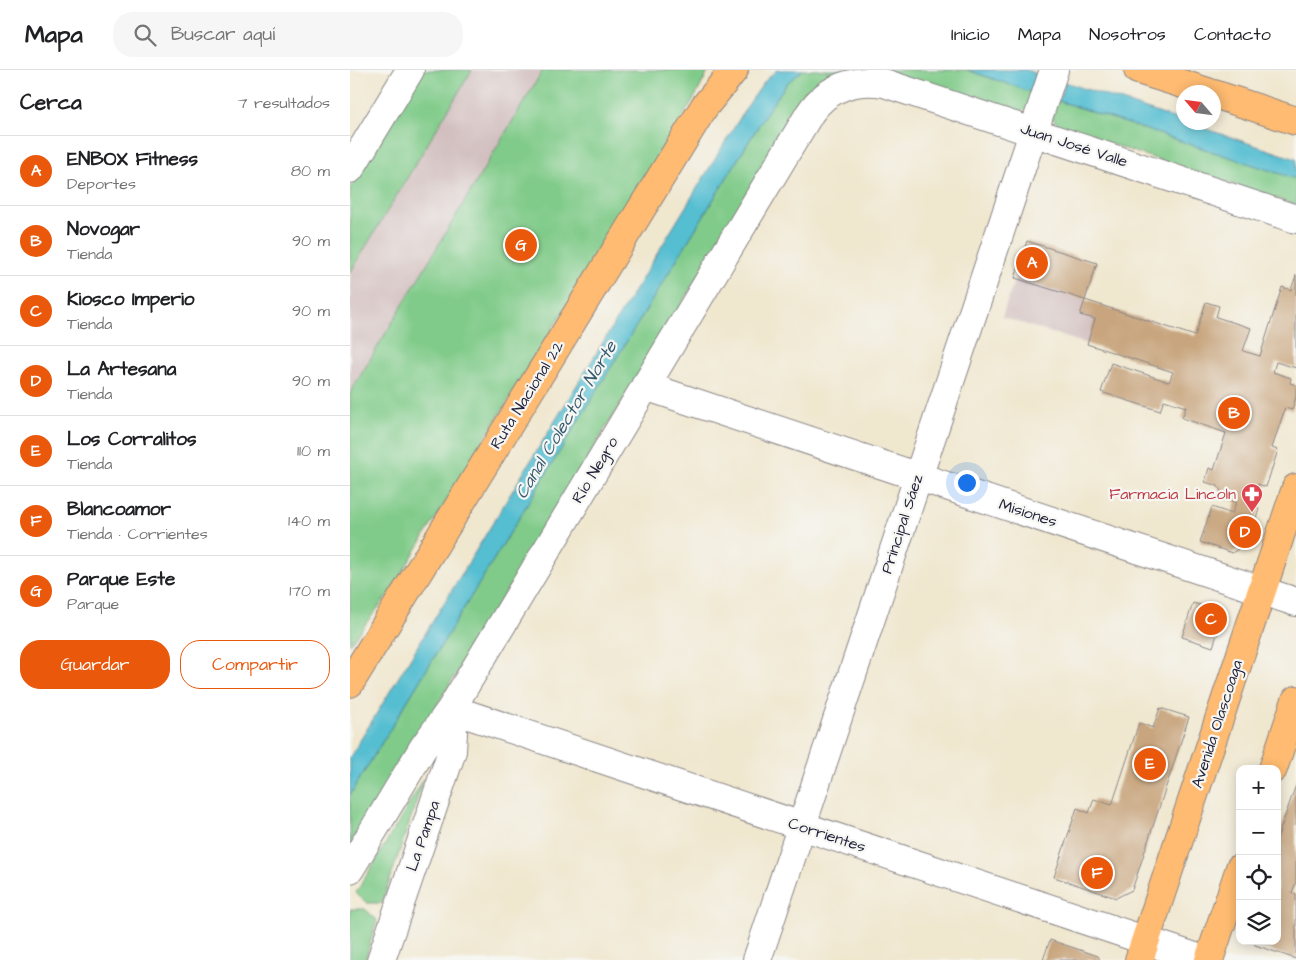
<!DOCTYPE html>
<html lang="es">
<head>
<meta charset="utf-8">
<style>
	:root { --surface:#fff; --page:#f6f6f6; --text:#202124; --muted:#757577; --line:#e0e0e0; --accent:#ea580c }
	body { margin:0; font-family:"Architects Daughter",sans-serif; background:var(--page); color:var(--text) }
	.controls { position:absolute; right:15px; bottom:15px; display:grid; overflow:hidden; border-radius:10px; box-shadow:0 2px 12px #0003 }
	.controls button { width:45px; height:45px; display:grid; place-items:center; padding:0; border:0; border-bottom:1px solid var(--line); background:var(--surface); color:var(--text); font:25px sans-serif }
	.compass { position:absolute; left:826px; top:15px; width:45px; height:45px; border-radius:50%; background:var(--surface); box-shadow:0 2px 12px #0003; rotate:298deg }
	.you { position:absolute; left:616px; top:412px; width:18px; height:18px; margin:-12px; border:4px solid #fff; border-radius:50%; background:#1a73e8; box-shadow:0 0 0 8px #1a73e833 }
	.badge { display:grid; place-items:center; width:32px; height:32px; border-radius:50%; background:var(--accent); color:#fff; font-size:16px; font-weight:700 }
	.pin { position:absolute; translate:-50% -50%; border:2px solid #fff; box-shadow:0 1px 5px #0006 }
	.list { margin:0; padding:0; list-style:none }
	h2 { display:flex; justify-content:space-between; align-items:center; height:65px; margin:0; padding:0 20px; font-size:21px }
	h2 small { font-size:16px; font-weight:400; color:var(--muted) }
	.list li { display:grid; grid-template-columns:32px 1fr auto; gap:15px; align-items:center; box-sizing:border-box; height:70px; padding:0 20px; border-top:1px solid var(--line) }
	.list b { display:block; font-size:19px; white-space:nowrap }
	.list p { margin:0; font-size:16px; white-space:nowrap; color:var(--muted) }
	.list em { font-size:16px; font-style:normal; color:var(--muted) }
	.actions { display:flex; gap:10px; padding:15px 20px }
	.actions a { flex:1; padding:11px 0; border:1px solid var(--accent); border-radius:20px; text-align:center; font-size:18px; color:var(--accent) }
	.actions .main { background:var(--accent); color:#fff }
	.icon { flex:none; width:28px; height:28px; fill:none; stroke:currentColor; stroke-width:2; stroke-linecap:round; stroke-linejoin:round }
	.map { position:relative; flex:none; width:946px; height:890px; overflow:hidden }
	header { display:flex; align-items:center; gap:30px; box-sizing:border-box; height:70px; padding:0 25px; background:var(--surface); border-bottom:1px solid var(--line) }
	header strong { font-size:24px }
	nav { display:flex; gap:28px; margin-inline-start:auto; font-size:18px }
	.search { width:350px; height:45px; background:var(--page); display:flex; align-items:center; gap:12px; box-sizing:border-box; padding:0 18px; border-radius:20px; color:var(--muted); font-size:19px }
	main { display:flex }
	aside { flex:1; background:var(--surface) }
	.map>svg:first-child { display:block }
	.industrial { fill:#d2bfbf }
	.green { fill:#80cb89; stroke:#517662 }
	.water { fill:#55bed1; stroke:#3c7086 }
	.building { fill:#c8a57e }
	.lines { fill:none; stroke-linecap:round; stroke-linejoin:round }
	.minor-casing { stroke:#898485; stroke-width:30 }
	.major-casing { stroke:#898485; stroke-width:30 }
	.highway-casing { stroke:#898485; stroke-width:30 }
	.minor { stroke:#fff; stroke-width:28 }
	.major { stroke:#febb71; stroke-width:28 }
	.highway { stroke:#febb71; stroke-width:28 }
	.labels { text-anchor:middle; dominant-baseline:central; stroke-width:4.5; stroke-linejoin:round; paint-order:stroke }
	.street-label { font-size:16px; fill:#22223b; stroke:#f6f6f2 }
	.health-label { font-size:16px; fill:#be3a42; stroke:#f6f6f2; text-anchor:end }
	.water-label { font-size:18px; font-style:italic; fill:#345970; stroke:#f6f6f2 }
</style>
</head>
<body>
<header>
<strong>Mapa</strong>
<div class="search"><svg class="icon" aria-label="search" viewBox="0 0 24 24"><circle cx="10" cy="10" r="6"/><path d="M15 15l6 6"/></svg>Buscar aquí</div>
<nav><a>Inicio</a><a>Mapa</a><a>Nosotros</a><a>Contacto</a></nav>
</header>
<main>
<aside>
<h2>Cerca<small>7 resultados</small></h2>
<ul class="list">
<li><span class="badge">A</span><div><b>ENBOX Fitness</b><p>Deportes</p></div><em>80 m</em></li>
<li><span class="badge">B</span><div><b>Novogar</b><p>Tienda</p></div><em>90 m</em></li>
<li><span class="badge">C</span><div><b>Kiosco Imperio</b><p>Tienda</p></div><em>90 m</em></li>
<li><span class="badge">D</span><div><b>La Artesana</b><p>Tienda</p></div><em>90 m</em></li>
<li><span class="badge">E</span><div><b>Los Corralitos</b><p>Tienda</p></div><em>110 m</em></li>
<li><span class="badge">F</span><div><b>Blancoamor</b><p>Tienda · Corrientes</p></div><em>140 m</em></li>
<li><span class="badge">G</span><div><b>Parque Este</b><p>Parque</p></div><em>170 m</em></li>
</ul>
<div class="actions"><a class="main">Guardar</a><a>Compartir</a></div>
</aside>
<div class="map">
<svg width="946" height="890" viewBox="0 0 946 890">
	<rect width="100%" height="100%" fill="#f6f6f2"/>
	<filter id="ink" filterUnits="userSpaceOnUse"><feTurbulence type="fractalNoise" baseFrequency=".02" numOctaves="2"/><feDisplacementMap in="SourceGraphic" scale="10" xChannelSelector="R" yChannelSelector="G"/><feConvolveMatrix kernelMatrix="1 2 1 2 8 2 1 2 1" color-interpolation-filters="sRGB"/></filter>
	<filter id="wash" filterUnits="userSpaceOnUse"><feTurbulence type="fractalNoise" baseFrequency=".0096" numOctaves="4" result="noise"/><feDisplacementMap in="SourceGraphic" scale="20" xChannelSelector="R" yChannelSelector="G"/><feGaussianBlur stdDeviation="1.12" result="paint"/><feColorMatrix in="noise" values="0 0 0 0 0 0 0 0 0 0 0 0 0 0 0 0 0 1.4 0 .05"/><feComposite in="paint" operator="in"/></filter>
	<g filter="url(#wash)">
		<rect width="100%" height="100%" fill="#f0e7cf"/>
		<!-- industrial -->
		<path class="industrial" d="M122 0H193L0 323V203Z
			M665 208 810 254 797 293 652 247Z"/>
		<!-- green -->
		<path class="green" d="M72 0H122L0 203V119Z
			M193 0H359L345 27 58 493 38 525 0 574V323Z
			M453 0H508L451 37 0 778V725L418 40 438 12Z
			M523 0H617L685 23 678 38 669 43Z
			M706 30 946 109V135L709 57 702 47Z
			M74 709 32 833H17L6 823Z
			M0 839H15L27 850 15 890H0Z"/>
		<!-- water -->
		<path class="water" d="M427 0H453L438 12 418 40 0 725V687L396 38 415 11Z
			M617 0H676L687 4 681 22Z
			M715 12 946 89V109L709 31Z"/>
		<g id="blocks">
			<!-- building -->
			<path class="building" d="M677 171 747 193 735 230 665 208Z
				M946 205V298L926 292 923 302 941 308 940 313 946 315V327L942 340 935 338 922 378 928 380 916 417 908 414 903 431 909 439 897 473 882 483 850 472 862 437 882 444 886 432 875 429 868 416 855 412 859 398 864 400 876 363 832 348 836 337 814 330 810 341 751 322 761 293 819 312 823 302 737 274 745 249 730 245 735 230 845 266 856 232 869 236 866 247 901 258 893 281 910 286 932 217 941 220Z
				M843 533 866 540 871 552 863 577 832 567Z
				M810 638 839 647 782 820 766 828 704 807 727 738 739 743 744 729 762 735 789 653 803 658Z
				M946 715V812L942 823 946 824V889L905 875 904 871H927V769Z
				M700 870 748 886 750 890H693Z"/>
		</g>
	</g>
	<g filter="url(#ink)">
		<use href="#blocks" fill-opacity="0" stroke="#898485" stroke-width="1"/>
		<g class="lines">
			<!-- minor casing -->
			<g class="minor-casing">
				<path id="minor" d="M0 99 60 0
					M295 316 946 532
					M101 639 854 890
					M0 799 73 678 101 639 460 43C477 18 504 8 534 13L946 149
					M31 890 102 681 103 663 101 639
					M407 890 704 0"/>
			</g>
			<!-- major casing -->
			<g class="major-casing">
				<path id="major" d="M788 0 858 22
					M864 24 946 51
					M923 699 946 630
					M789 890 946 418
					M859 890 890 798"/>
			</g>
			<!-- highway casing -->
			<g class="highway-casing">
				<path id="highway" d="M0 613 354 37 384 0"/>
			</g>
			<!-- minor -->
			<use href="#minor" class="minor"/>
			<!-- major -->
			<use href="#major" class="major"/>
			<!-- highway -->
			<use href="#highway" class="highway"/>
		</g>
	</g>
	<!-- icons -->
	<defs>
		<g id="pharmacy-pin" transform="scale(1.125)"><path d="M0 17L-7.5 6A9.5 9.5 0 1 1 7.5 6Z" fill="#e0444e" stroke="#f6f6f2"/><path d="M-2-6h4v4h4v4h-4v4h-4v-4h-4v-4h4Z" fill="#fff"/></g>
	</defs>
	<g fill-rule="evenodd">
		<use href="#pharmacy-pin" x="902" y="424"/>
	</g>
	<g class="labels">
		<!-- street labels -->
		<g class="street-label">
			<text transform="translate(724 75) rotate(18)">Juan José Valle</text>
			<text transform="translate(177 325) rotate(-58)">Ruta Nacional 22</text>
			<text transform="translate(245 400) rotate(-59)">Río Negro</text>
			<text transform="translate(678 443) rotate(18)">Misiones</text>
			<text transform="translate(552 454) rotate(-72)">Principal Sáez</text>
			<text transform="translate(867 654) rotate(-72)">Avenida Olascoaga</text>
			<text transform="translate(477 765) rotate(18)">Corrientes</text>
			<text transform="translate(73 766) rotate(-71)">La Pampa</text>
		</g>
		<!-- health labels -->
		<g class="health-label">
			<text x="886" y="424">Farmacia Lincoln</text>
		</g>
		<!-- water labels -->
		<g class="water-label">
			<text transform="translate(216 350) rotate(-59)">Canal Colector Norte</text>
		</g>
	</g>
</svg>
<div class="controls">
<button>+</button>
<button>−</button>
<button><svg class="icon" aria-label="locate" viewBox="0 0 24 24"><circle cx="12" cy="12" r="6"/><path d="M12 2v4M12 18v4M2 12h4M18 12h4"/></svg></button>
<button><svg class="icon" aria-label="layers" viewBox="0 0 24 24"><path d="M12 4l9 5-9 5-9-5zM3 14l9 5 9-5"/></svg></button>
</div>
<svg class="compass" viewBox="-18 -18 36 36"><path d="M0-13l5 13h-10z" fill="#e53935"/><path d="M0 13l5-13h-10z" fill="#757577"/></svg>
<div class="you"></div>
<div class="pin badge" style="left:682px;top:193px">A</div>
<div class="pin badge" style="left:884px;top:343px">B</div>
<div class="pin badge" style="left:861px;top:549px">C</div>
<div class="pin badge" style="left:895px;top:462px">D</div>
<div class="pin badge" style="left:800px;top:694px">E</div>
<div class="pin badge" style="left:747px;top:803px">F</div>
<div class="pin badge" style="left:171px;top:175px">G</div>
</div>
</main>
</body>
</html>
